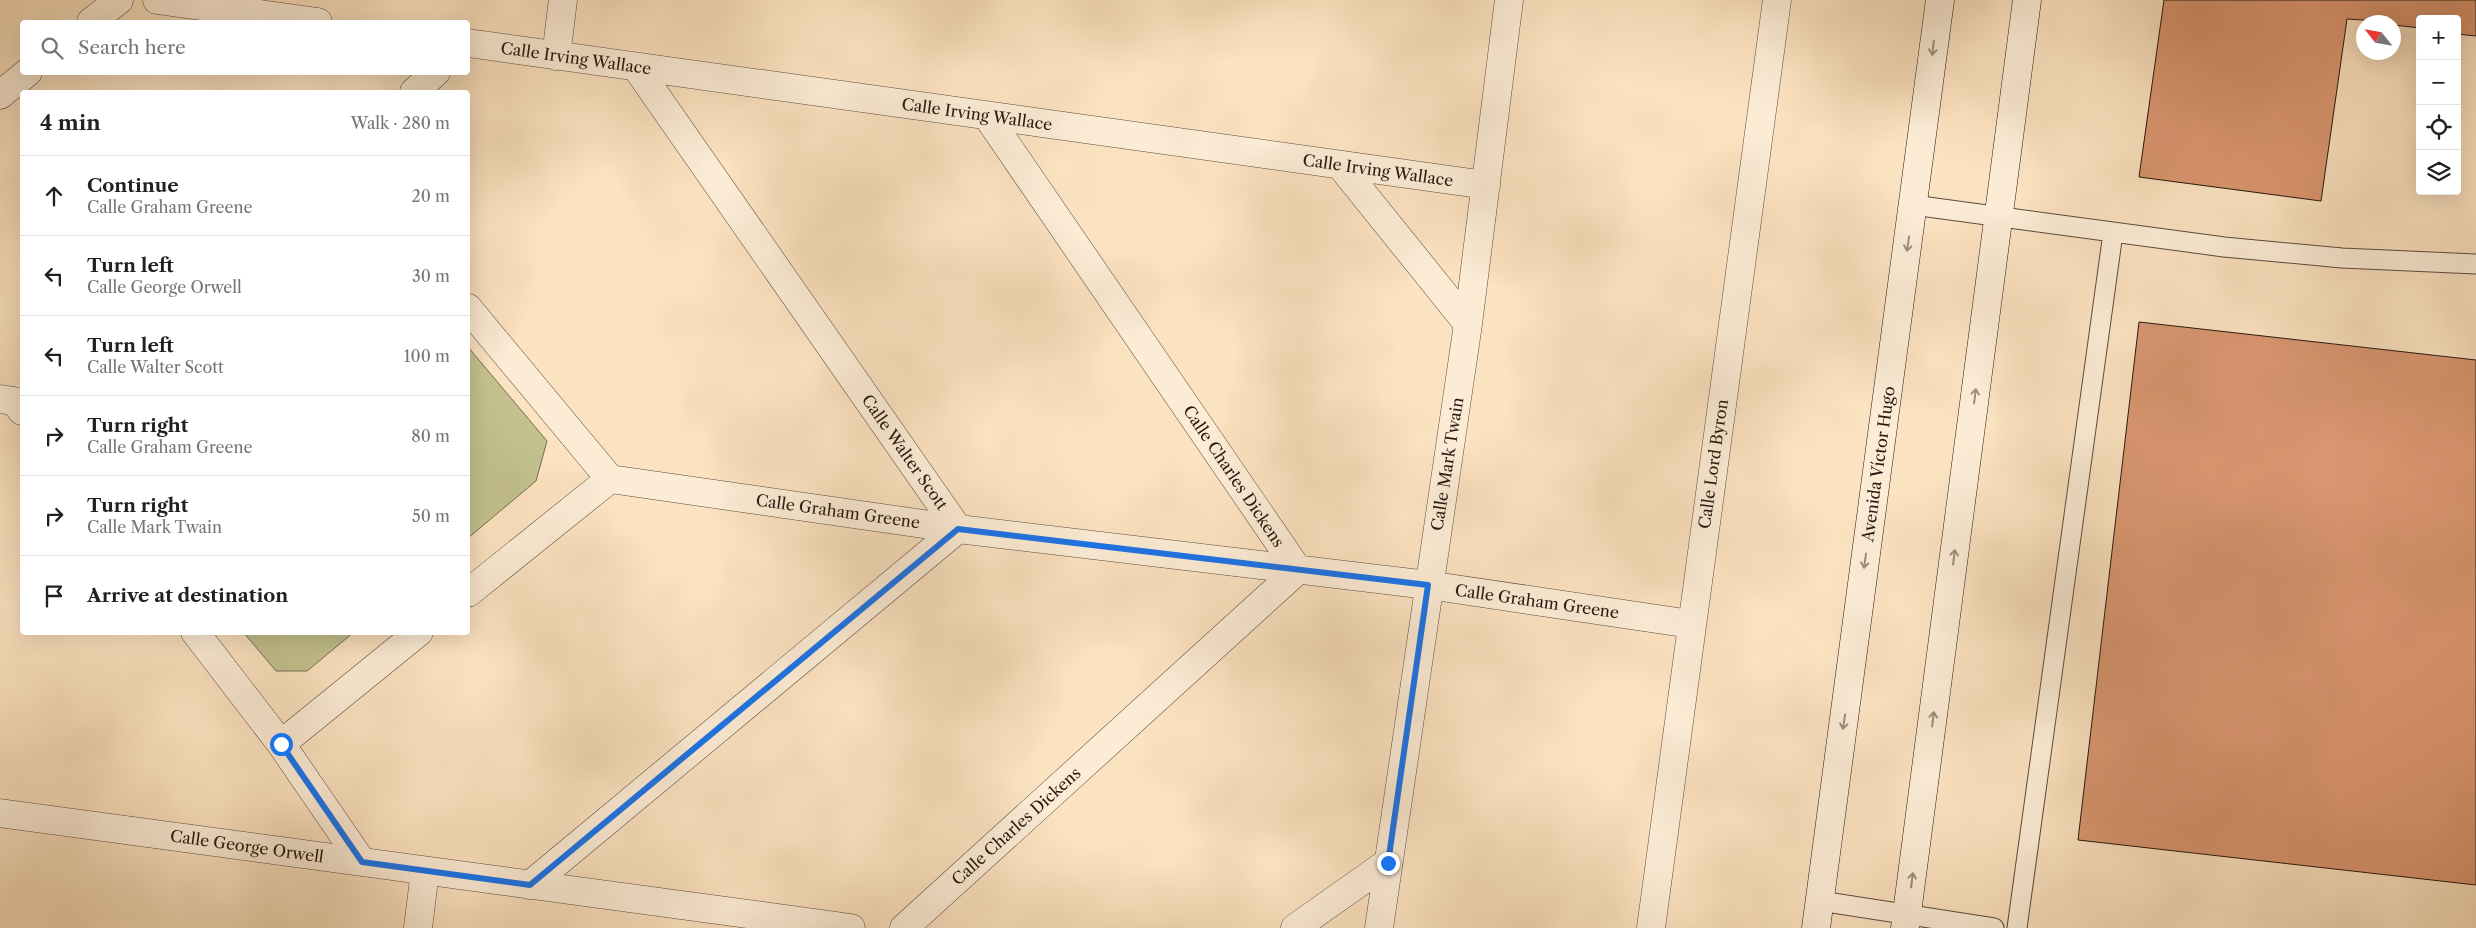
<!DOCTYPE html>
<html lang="en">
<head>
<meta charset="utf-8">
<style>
	:root { --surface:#fff; --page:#f2f2f2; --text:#202124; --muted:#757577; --line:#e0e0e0 }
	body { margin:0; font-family:"Libre Caslon Text",serif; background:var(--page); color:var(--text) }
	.controls { position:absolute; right:15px; top:15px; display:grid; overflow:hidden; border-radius:5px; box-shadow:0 5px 20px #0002 }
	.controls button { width:45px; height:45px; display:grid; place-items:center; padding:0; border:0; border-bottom:1px solid var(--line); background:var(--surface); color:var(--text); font:25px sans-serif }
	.compass { position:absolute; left:2356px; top:15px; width:45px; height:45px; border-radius:50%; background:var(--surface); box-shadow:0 5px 20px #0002; rotate:301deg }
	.stop { position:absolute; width:15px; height:15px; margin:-11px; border:4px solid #1a73e8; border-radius:50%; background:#fff }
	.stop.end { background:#1a73e8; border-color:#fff; box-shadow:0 1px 5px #0008 }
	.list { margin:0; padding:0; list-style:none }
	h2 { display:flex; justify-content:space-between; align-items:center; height:65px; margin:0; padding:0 20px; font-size:21px }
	h2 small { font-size:16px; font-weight:400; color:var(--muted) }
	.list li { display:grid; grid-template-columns:32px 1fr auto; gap:15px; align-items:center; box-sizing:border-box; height:80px; padding:0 20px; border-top:1px solid var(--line) }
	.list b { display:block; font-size:19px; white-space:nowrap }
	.list p { margin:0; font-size:16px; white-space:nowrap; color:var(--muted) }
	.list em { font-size:16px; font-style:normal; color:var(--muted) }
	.icon { flex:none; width:28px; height:28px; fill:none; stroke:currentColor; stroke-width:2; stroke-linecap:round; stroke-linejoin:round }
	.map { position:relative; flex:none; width:2476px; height:928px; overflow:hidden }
	.search { position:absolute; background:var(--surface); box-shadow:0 5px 20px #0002; left:20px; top:20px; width:450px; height:55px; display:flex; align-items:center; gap:12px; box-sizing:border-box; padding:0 18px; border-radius:5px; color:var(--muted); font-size:19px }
	.panel { position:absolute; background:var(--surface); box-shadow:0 5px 20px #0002; left:20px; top:90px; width:450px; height:545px; border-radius:5px }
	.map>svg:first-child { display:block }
	.green { fill:#c3c28f; stroke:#746d50 }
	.building { fill:#d99670; stroke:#261812 }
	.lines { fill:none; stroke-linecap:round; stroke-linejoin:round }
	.lane-casing { stroke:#5b4a3e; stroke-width:21 }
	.street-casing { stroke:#5b4a3e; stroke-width:29 }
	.secondary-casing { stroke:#261812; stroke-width:29 }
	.lane { stroke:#fcecd6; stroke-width:19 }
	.street { stroke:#fcecd6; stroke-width:28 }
	.secondary { stroke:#fcecd6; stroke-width:28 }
	.oneway { stroke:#9c8d7e }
	.route { stroke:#1a73e8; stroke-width:6 }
	.labels { text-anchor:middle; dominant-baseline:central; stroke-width:4.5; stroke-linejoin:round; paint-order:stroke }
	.street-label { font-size:16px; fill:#261812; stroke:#fcecd6 }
</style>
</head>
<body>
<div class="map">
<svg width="2476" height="928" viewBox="0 0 2476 928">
	<rect width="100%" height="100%" fill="#fbe2c0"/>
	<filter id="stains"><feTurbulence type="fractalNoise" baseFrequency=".004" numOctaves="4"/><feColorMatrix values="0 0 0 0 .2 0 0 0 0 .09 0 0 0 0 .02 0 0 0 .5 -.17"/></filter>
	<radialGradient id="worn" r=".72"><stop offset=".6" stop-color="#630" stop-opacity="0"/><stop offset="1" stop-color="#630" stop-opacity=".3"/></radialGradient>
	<!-- green -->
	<path class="green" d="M468 347 547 441 536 481 468 538Z
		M244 633H353L307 671H276Z"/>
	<!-- building -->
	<path class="building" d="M2164 0H2476V36L2457 34V19H2420V28L2394 25V22L2347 19 2321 201 2139 177Z
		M2139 322 2476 360V885L2078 840Z"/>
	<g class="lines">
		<!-- lane casing -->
		<g class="lane-casing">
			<path id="lane" d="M1913 205 2224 247 2342 258 2476 264
				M1820 901 1994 928
				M2017 928 2113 233"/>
		</g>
		<!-- street casing -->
		<g class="street-casing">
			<path id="street" d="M157 0 318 22
				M91 22 119 0
				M468 43 1486 185
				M556 56 563 0
				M414 92 436 72
				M0 95 28 72
				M1340 165 1468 324
				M468 308 610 479 958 529 1428 585 1691 624
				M0 399 14 401 22 411
				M468 593 610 479
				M195 632 281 744 362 862
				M281 744 419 632
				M0 813 851 928
				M530 885 958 529 636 67
				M418 928 425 871
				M904 928 1298 570 987 116
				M1295 928 1387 863
				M1379 928 1468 324 1509 0
				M1651 928 1777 0"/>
		</g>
		<!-- secondary casing -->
		<g class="secondary-casing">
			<path id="secondary" d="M1816 928 1940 0
				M1905 928 2027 0"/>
		</g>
		<!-- lane -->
		<use href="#lane" class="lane"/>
		<!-- street -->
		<use href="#street" class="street"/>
		<!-- secondary -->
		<use href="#secondary" class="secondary"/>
	</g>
	<!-- one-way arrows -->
	<defs><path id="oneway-shaft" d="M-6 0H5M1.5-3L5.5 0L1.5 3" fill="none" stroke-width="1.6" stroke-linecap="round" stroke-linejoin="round" transform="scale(1.25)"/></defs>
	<g class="oneway">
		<use href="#oneway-shaft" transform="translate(1933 48) rotate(97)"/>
		<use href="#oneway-shaft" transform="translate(1908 244) rotate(98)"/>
		<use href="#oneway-shaft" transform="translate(1975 396) rotate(-83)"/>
		<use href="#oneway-shaft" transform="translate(1954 557) rotate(-83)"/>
		<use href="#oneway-shaft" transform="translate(1865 561) rotate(98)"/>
		<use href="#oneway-shaft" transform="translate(1933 719) rotate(-83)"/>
		<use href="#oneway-shaft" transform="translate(1844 722) rotate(98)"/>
		<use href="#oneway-shaft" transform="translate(1912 880) rotate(-83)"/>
	</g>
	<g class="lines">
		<!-- route -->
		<path class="route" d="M281 744 362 862 530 885 958 529 1428 585 1388 863"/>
	</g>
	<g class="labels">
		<!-- street labels -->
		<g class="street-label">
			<text transform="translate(576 58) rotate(8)">Calle Irving Wallace</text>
			<text transform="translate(977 114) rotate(8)">Calle Irving Wallace</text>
			<text transform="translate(1378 170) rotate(8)">Calle Irving Wallace</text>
			<text transform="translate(905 452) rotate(55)">Calle Walter Scott</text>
			<text transform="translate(1447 464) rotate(-81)">Calle Mark Twain</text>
			<text transform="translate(1713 464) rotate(-82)">Calle Lord Byron</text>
			<text transform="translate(1878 464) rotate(-82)">Avenida Víctor Hugo</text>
			<text transform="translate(1234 476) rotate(56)">Calle Charles Dickens</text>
			<text transform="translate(838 511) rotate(8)">Calle Graham Greene</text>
			<text transform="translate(1537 601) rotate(8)">Calle Graham Greene</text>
			<text transform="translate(1016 826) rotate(-42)">Calle Charles Dickens</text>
			<text transform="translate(247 846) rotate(8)">Calle George Orwell</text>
		</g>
	</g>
	<rect width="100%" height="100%" filter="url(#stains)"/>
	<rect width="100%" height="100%" fill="url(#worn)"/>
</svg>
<div class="controls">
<button>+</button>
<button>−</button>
<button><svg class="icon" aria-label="locate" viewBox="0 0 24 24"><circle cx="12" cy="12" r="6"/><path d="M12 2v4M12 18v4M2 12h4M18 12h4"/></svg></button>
<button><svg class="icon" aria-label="layers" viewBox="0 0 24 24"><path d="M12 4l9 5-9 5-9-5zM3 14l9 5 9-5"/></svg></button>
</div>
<svg class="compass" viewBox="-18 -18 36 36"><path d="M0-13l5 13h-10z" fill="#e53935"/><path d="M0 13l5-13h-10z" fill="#757577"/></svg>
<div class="stop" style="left:281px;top:744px"></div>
<div class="stop end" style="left:1388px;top:863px"></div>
<div class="search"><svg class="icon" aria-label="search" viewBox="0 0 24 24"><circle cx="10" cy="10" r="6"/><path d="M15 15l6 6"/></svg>Search here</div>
<section class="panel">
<h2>4 min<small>Walk · 280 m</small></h2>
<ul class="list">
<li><svg class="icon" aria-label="ahead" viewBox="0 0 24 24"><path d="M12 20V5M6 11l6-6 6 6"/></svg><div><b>Continue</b><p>Calle Graham Greene</p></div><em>20 m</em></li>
<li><svg class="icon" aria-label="left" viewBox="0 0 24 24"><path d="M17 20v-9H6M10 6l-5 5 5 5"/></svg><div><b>Turn left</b><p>Calle George Orwell</p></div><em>30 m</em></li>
<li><svg class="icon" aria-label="left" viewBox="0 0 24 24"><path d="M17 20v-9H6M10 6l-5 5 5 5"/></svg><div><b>Turn left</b><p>Calle Walter Scott</p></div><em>100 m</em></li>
<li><svg class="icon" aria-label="right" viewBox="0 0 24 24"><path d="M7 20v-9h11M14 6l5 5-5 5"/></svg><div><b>Turn right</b><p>Calle Graham Greene</p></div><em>80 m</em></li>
<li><svg class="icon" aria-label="right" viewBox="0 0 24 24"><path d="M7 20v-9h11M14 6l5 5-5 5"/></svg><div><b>Turn right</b><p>Calle Mark Twain</p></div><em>50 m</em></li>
<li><svg class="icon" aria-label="arrive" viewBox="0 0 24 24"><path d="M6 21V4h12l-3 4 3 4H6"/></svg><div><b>Arrive at destination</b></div></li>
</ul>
</section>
</div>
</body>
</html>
